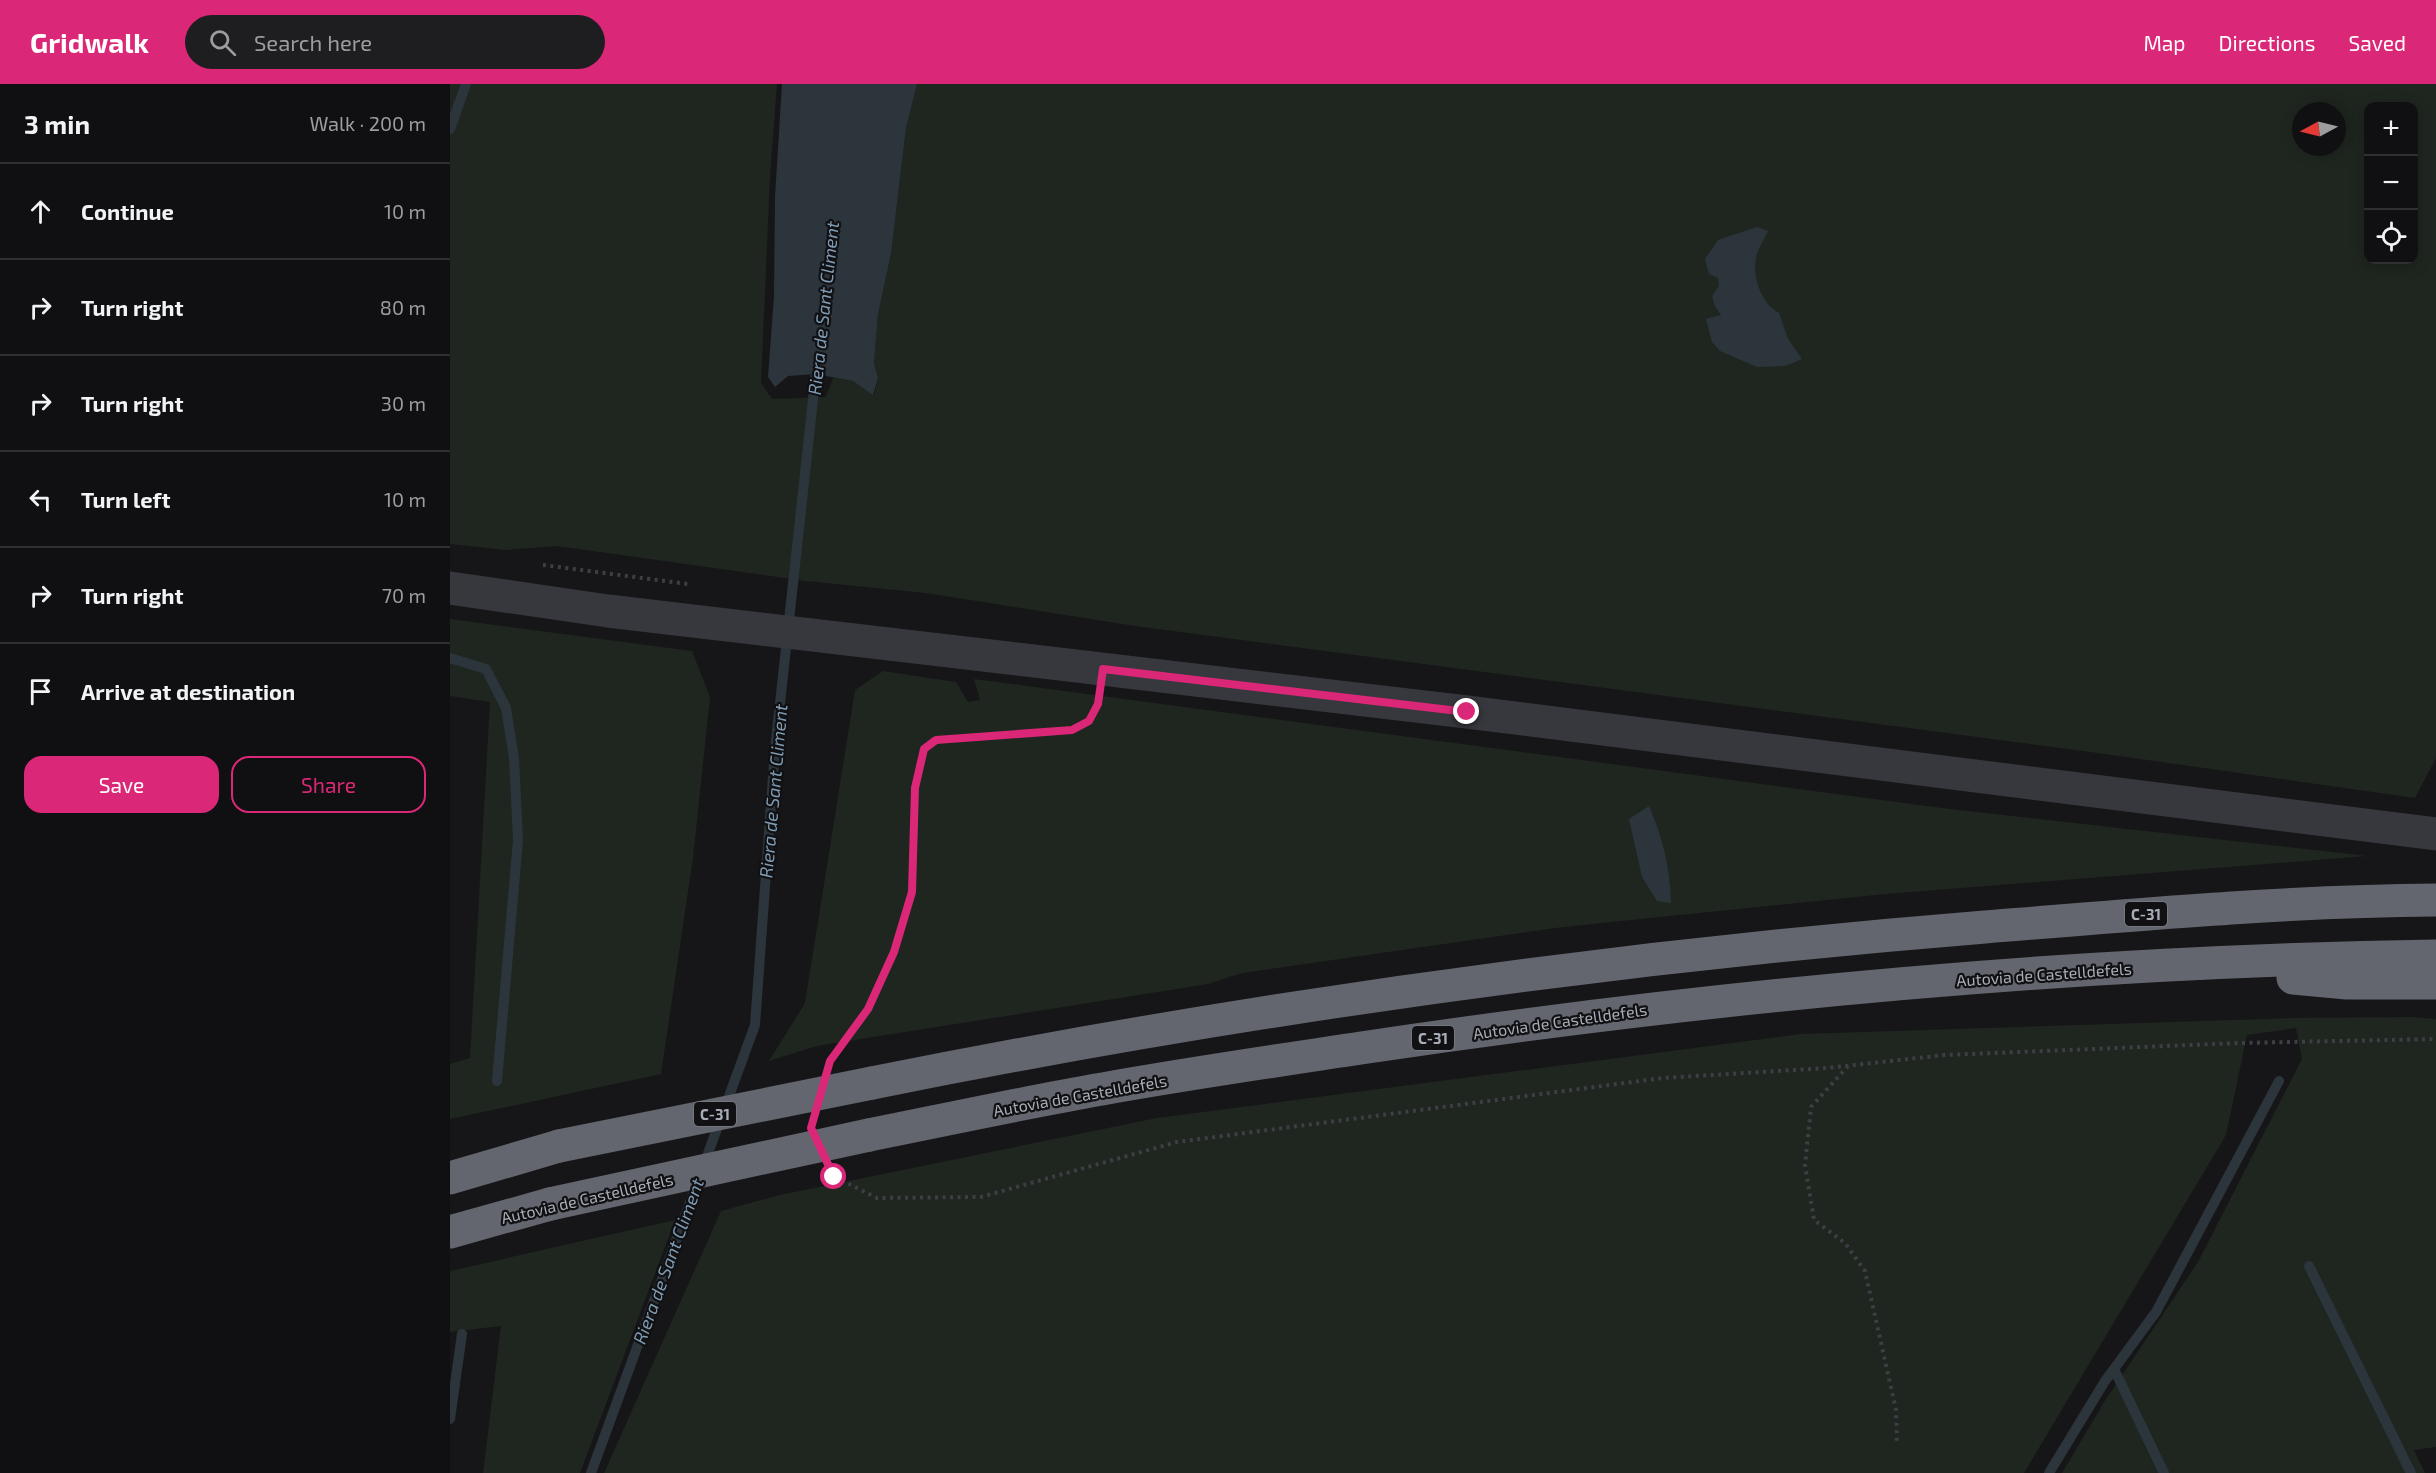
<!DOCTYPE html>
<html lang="en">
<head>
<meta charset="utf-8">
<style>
	:root { --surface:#101012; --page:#1e1e20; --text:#f1f3f6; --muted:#9c9d9f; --line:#303032; --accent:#db2777 }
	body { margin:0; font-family:"Exo 2",sans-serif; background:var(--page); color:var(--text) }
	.controls { position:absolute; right:18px; top:18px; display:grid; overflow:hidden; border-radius:12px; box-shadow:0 3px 15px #0003 }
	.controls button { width:54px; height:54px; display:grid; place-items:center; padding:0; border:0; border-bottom:2px solid var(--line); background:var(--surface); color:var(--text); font:30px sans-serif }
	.compass { position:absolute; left:1842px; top:18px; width:54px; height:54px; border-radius:50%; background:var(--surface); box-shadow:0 3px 15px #0003; rotate:263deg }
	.stop { position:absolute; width:18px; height:18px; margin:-14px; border:4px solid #db2777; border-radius:50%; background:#fff }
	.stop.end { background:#db2777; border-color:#fff; box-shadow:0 2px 6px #0008 }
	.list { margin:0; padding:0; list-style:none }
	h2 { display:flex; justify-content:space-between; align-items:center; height:78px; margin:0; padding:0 24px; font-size:26px }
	h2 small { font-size:20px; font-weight:400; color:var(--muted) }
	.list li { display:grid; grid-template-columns:39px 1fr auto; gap:18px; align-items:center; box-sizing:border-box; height:96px; padding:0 24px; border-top:2px solid var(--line) }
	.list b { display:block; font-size:22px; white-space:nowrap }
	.list em { font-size:20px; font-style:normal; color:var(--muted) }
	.actions { display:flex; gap:12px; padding:18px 24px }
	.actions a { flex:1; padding:14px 0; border:2px solid var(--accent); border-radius:18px; text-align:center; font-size:21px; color:var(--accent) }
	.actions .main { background:var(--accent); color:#fff }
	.icon { flex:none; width:33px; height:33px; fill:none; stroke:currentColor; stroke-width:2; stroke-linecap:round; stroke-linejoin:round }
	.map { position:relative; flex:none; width:1986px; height:1389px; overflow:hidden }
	header { display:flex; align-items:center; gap:36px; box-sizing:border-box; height:84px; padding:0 30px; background:var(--accent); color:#fff }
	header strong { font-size:28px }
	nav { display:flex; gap:33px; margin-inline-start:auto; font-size:21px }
	.search { width:420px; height:54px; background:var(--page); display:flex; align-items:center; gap:15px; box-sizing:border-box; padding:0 21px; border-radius:33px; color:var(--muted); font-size:22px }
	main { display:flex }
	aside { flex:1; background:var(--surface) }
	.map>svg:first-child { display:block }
	.green { fill:#1e261f; fill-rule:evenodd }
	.water { fill:#2c353c }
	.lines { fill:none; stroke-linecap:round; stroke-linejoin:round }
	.stream { stroke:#2c353c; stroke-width:10 }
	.path { stroke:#3d3f44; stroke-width:4; stroke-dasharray:3 4.5; stroke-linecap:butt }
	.minor { stroke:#37383d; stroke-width:33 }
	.highway { stroke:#63666e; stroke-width:33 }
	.highway-bridge { stroke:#63666e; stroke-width:33 }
	.route { stroke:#db2777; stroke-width:8 }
	.labels { text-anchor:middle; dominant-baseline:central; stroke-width:4.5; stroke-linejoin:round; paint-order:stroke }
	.shield { fill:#111113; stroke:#7b7e86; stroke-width:1.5 }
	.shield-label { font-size:15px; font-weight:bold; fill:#a8adb8 }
	.street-label { font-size:16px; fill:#a8adb8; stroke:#111113 }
	.water-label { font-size:18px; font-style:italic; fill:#7f9bb3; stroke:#111113 }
</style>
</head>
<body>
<header>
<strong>Gridwalk</strong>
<div class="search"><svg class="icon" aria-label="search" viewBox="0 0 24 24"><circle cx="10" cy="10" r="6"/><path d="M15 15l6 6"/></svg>Search here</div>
<nav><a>Map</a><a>Directions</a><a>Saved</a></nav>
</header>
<main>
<aside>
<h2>3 min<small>Walk · 200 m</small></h2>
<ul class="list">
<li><svg class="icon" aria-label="ahead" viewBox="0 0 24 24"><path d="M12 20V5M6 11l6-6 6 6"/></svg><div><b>Continue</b></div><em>10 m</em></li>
<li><svg class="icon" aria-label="right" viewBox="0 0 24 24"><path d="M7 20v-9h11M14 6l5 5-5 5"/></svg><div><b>Turn right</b></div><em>80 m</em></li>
<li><svg class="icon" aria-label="right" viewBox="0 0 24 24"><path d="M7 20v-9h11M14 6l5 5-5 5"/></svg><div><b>Turn right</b></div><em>30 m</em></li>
<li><svg class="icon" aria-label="left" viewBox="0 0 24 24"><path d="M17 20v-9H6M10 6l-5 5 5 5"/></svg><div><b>Turn left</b></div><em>10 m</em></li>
<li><svg class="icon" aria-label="right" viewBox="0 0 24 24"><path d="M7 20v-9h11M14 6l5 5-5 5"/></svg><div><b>Turn right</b></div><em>70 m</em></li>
<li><svg class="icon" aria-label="arrive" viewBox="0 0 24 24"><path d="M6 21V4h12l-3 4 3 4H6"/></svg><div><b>Arrive at destination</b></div></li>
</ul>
<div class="actions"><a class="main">Save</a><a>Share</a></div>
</aside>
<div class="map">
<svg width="1986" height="1389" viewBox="0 0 1986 1389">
	<rect width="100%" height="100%" fill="#161618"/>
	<!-- green -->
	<path class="green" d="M0 0H327L320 93 311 299 322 315 376 313 383 294 403 297 424 311 428 294 424 279 428 230 441 170 456 44 467 0H1986V674L1965 714 1648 669 685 542 475 509 356 497 107 462 55 466 0 460ZM1918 22H1964V176H1918ZM1851 27H1887V63H1851Z
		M0 535 242 567 260 613 243 774 211 990 0 1035V980L20 974 40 618 0 612Z
		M433 587 506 598 518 618 530 616 524 595 1492 724 1917 772 1435 810 1113 843 792 889 758 900 367 962 319 977 355 919 405 606Z
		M1962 933 1986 935V1363L1964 1366 1975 1389H1612L1656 1315 1748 1178 1852 975 1846 944 1797 951 1776 1051 1574 1389H154L271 1127 330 1111 707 1034 1351 950 1844 934Z
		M225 1136 130 1389H33L51 1242 0 1248V1187Z"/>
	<!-- water -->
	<path class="water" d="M332 0H467L456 44 441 170 428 230 424 279 428 294 423 311 403 297 365 290 338 292 325 303 318 293 324 212 325 113Z
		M1307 143 1318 147C1314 156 1307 166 1306 174 1302 194 1312 220 1329 229L1338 255 1352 275 1335 282 1307 283 1270 267 1262 258 1256 235 1271 231 1265 222 1262 212 1269 202 1268 194 1259 190 1255 175 1268 156Z
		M1199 722C1213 754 1220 784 1221 819L1207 817 1192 793 1179 735Z"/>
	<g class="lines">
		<!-- stream -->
		<path class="stream" d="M0 45 16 0
			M0 574 36 585 56 624 64 674 68 756 47 997
			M1859 1182 1961 1389
			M1664 1285 1714 1389
			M0 1335 12 1250
			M141 1389 305 941 325 665 367 279
			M1599 1389 1655 1297 1706 1228 1829 997"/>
		<!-- path -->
		<path class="path" d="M93 481 238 500
			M384 972 419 925 444 869 462 808 465 704 473 665 486 656 622 646 639 637 648 617
			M1398 982 1361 1023 1355 1081 1364 1136 1395 1159 1415 1187 1446 1326 1447 1361
			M385 1093 427 1114 531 1113 727 1058 1213 994 1377 984 1495 971 1790 959 1986 955"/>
		<!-- minor -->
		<path class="minor" d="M0 504 158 527 1017 628 1986 750"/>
		<!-- highway -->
		<path class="highway" d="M1843 894 1897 899H1986
			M422 999C790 925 1161 873 1535 843 1685 831 1836 817 1986 816
			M419 1051C484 1038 549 1024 614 1012 712 993 812 979 911 964 1267 911 1626 877 1986 872
			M0 1094 109 1062
			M0 1148 100 1120"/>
		<!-- highway-bridge -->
		<path class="highway-bridge" d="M109 1062 422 999
			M100 1120 419 1051"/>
	</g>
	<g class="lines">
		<!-- route -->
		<path class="route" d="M384 1093 361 1044 380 977 418 925 444 868 462 808 465 704 474 665 486 656 622 646 639 637 648 620 653 585 1017 628"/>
	</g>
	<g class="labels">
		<!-- shield labels -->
		<g class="shield">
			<rect x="1675" y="818" width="42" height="24" rx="4.5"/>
			<rect x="962" y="942" width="42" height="24" rx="4.5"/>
			<rect x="244" y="1018" width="42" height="24" rx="4.5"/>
		</g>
		<g class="shield-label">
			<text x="1696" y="830">C-31</text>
			<text x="983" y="954">C-31</text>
			<text x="265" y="1030">C-31</text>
		</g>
		<!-- street labels -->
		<g class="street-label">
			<text transform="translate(1594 890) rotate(-4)">Autovia de Castelldefels</text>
			<text transform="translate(1110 937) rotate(-8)">Autovia de Castelldefels</text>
			<text transform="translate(630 1011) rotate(-10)">Autovia de Castelldefels</text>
			<text transform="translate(137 1114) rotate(-13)">Autovia de Castelldefels</text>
		</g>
		<!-- water labels -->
		<g class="water-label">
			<text transform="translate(373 224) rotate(-84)">Riera de Sant Climent</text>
			<text transform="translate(323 707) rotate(-85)">Riera de Sant Climent</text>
			<text transform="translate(218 1177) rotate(-70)">Riera de Sant Climent</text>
		</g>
	</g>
</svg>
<div class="controls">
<button>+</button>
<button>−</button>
<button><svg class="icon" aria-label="locate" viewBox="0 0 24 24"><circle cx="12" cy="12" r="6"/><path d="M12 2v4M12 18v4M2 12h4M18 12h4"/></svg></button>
</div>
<svg class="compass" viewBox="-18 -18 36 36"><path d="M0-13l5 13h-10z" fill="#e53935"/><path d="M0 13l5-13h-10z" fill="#9c9d9f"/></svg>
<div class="stop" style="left:384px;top:1093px"></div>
<div class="stop end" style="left:1017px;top:628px"></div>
</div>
</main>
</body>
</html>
